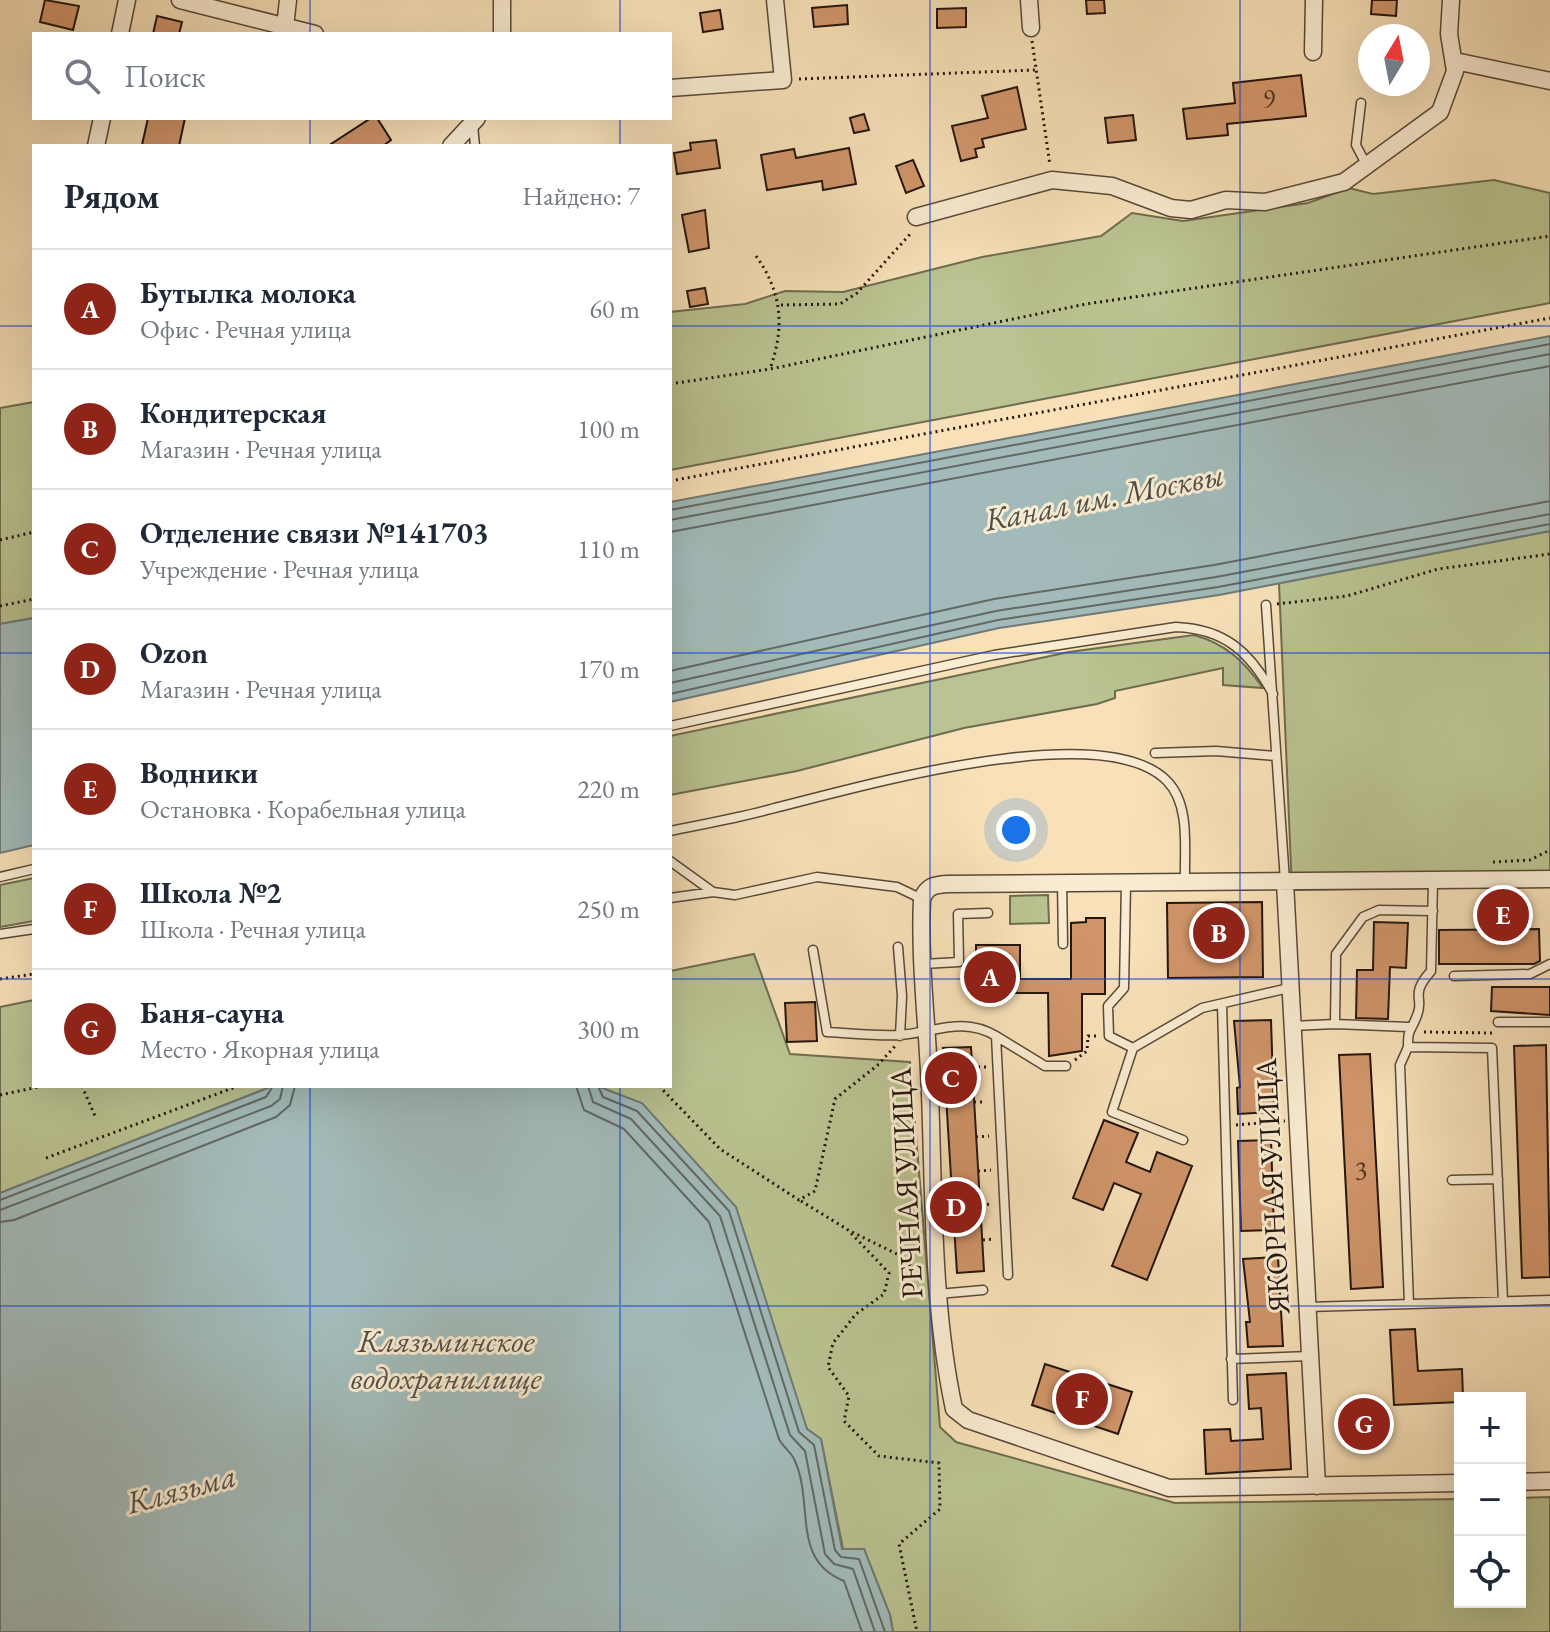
<!DOCTYPE html>
<html lang="ru">
<head>
<meta charset="utf-8">
<style>
	:root { --surface:#fff; --page:#f2f2f3; --text:#1f2937; --muted:#747a83; --line:#e0e1e3; --accent:#8f2418 }
	body { margin:0; font-family:"EB Garamond",serif; background:var(--page); color:var(--text) }
	.controls { position:absolute; right:24px; bottom:24px; display:grid; overflow:hidden; border-radius:0px; box-shadow:0 8px 32px #0002 }
	.controls button { width:72px; height:72px; display:grid; place-items:center; padding:0; border:0; border-bottom:2px solid var(--line); background:var(--surface); color:var(--text); font:40px sans-serif }
	.compass { position:absolute; left:1358px; top:24px; width:72px; height:72px; border-radius:50%; background:var(--surface); box-shadow:0 8px 32px #0002; rotate:10deg }
	.you { position:absolute; left:1016px; top:830px; width:28px; height:28px; margin:-20px; border:6px solid #fff; border-radius:50%; background:#1a73e8; box-shadow:0 0 0 12px #1a73e833 }
	.badge { display:grid; place-items:center; width:52px; height:52px; border-radius:50%; background:var(--accent); color:#fff; font-size:26px; font-weight:700 }
	.pin { position:absolute; translate:-50% -50%; border:4px solid #fff; box-shadow:0 2px 8px #0006 }
	.list { margin:0; padding:0; list-style:none }
	h2 { display:flex; justify-content:space-between; align-items:center; height:104px; margin:0; padding:0 32px; font-size:34px }
	h2 small { font-size:26px; font-weight:400; color:var(--muted) }
	.list li { display:grid; grid-template-columns:52px 1fr auto; gap:24px; align-items:center; box-sizing:border-box; height:120px; padding:0 32px; border-top:2px solid var(--line) }
	.list b { display:block; font-size:30px; white-space:nowrap }
	.list p { margin:0; font-size:26px; white-space:nowrap; color:var(--muted) }
	.list em { font-size:26px; font-style:normal; color:var(--muted) }
	.icon { flex:none; width:44px; height:44px; fill:none; stroke:currentColor; stroke-width:2; stroke-linecap:round; stroke-linejoin:round }
	.map { position:relative; flex:none; width:1550px; height:1632px; overflow:hidden }
	.search { position:absolute; background:var(--surface); box-shadow:0 8px 32px #0002; left:32px; top:32px; width:640px; height:88px; display:flex; align-items:center; gap:20px; box-sizing:border-box; padding:0 28px; border-radius:0px; color:var(--muted); font-size:30px }
	.panel { position:absolute; background:var(--surface); box-shadow:0 8px 32px #0002; left:32px; top:144px; width:640px; height:944px; border-radius:0px }
	.map>svg:first-child { display:block }
	.green { fill:#bac391; stroke:#6e6c50; stroke-width:2 }
	.water { fill:#a2bbba; stroke:#6f7975; stroke-width:2 }
	.lines { fill:none; stroke-linecap:round; stroke-linejoin:round }
	.shore { stroke:#626864; stroke-width:2 }
	.building { fill:#d1956a; stroke:#23150e; stroke-width:2 }
	.service-casing { stroke:#584839; stroke-width:11 }
	.minor-casing { stroke:#584839; stroke-width:19 }
	.path { stroke:#23150e; stroke-width:3; stroke-dasharray:2 4; stroke-linecap:butt }
	.service { stroke:#faecd2; stroke-width:8 }
	.minor { stroke:#faecd2; stroke-width:16 }
	.grid { fill:none; stroke:#1d4ed8; stroke-width:2; stroke-opacity:0.55 }
	.labels { text-anchor:middle; dominant-baseline:central; stroke-width:6; stroke-linejoin:round; paint-order:stroke }
	.number-label { font-size:26px; fill:#4e3525 }
	.street-label { font-size:30px; fill:#23150e; stroke:#faecd2 }
	.water-label { font-size:32px; font-style:italic; fill:#4f4f4a; stroke:#faecd2 }
</style>
</head>
<body>
<div class="map">
<svg width="1550" height="1632" viewBox="0 0 1550 1632">
	<rect width="100%" height="100%" fill="#f8e1b9"/>
	<filter id="stains"><feTurbulence type="fractalNoise" baseFrequency=".0025" numOctaves="4"/><feColorMatrix values="0 0 0 0 .2 0 0 0 0 .09 0 0 0 0 .02 0 0 0 .5 -.17"/></filter>
	<radialGradient id="worn" r=".72"><stop offset=".6" stop-color="#630" stop-opacity="0"/><stop offset="1" stop-color="#630" stop-opacity=".3"/></radialGradient>
	<!-- green -->
	<path class="green" d="M1494 180 1550 193V303L670 470V312L745 304 785 291 843 292 982 257 1101 236 1132 213 1183 221 1308 203 1349 188 1373 194Z
		M34 402V618L0 624V408Z
		M1550 531V887L1292 890 1279 583Z
		M1194 635C1226 644 1244 661 1263 688L1223 685V668L1115 691V698L1097 704 964 728 797 771 670 795V736L1069 652Z
		M34 878V921L0 927V885Z
		M1048 895 1049 923 1010 924V896Z
		M754 954 790 1054 910 1062 940 1427 956 1442 1175 1503 1460 1499V1602H1520V1498L1550 1497V1632H893L890 1615 864 1549H843L821 1439 807 1429 642 1104 597 1086H670V971Z
		M34 1000V1086H273L0 1193V1007Z"/>
	<!-- water -->
	<path class="water" d="M1550 336V531L1219 595 999 628 670 702V502Z
		M34 618V845L0 853V624Z
		M273 1086H597L642 1103 736 1207 807 1429 821 1439 842 1549H864L890 1615 893 1632H0V1193Z"/>
	<g class="lines">
		<!-- shore -->
		<path class="shore" d="M670 510 1550 344
			M670 520 1550 354
			M670 532 1550 366
			M670 671 994 599 1214 565 1550 501
			M670 683 996 611 1216 577 1550 514
			M670 694 998 620 1218 587 1550 524
			M576 1086 584 1110 624 1129 709 1222 779 1439C783 1447 791 1452 794 1459 815 1502 790 1560 844 1581L862 1632
			M588 1086 593 1102 631 1119 720 1216 790 1435 805 1451 825 1554 834 1564 853 1569 875 1632
			M598 1086 603 1097 637 1111 729 1211 799 1432 814 1445 835 1550 841 1557 859 1559 885 1632
			M0 1200 266 1097 273 1086
			M0 1210 271 1106 280 1099 283 1086
			M0 1222 14 1220 276 1117 290 1105 295 1086"/>
	</g>
	<!-- building -->
	<path class="building" d="M45 0 79 6 73 30 40 22Z
		M1086 0H1104L1105 13 1087 14Z
		M1372 0H1397L1396 16 1371 14Z
		M847 5 848 24 814 27 812 8Z
		M966 8V27L937 28V9Z
		M720 10 723 29 703 32 700 13Z
		M157 16 182 22 179 34H153Z
		M1301 75 1306 116 1227 124 1228 135 1187 139 1183 109 1235 103 1233 83Z
		M1017 87 1026 129 982 139 984 147 975 149 977 157 961 161 952 126 988 118 982 96Z
		M864 114 869 130 854 133 850 118Z
		M1133 115 1136 140 1108 143 1105 118Z
		M148 118H185L179 146 142 145Z
		M371 118H377L391 140 383 146H328Z
		M716 140 720 168 677 174 674 153 691 150 690 143Z
		M849 148 856 184 823 190 822 181 767 190 761 155 794 149 796 158Z
		M913 160 924 186 906 193 896 166Z
		M705 210 709 248 689 252 682 215Z
		M705 288 708 304 690 307 687 291Z
		M1262 902 1263 977 1168 978 1167 903Z
		M1086 918H1105V994H1082V1051L1049 1056 1048 993H976V945H1020V979H1071V923L1086 922Z
		M1374 922 1408 923 1406 968 1390 967 1388 1019 1356 1018 1357 970H1373Z
		M1539 929 1540 961 1534 964H1439V930Z
		M1492 987H1550V1015L1491 1011Z
		M815 1002 817 1041 787 1042 785 1003Z
		M1271 1020 1274 1112 1238 1114 1237 1088 1240 1087 1234 1021Z
		M1546 1045 1550 1277 1522 1278 1514 1046Z
		M971 1047 984 1271 957 1273 943 1048Z
		M1370 1054 1383 1287 1351 1289 1339 1055Z
		M1104 1120 1138 1133 1126 1162 1150 1172 1157 1152 1192 1166 1147 1280 1112 1266 1141 1194 1114 1183 1103 1210 1073 1198Z
		M1271 1140 1274 1230 1241 1231 1238 1141Z
		M1278 1257 1283 1346 1248 1347 1246 1322H1250L1243 1259Z
		M1415 1329 1418 1371 1462 1369 1463 1398 1460 1402 1394 1405 1390 1330Z
		M1045 1364 1132 1392 1118 1434 1032 1405Z
		M1286 1373 1291 1469 1206 1474 1204 1430 1230 1429 1231 1441 1263 1439 1261 1408 1249 1409 1247 1375Z
		M1379 1403 1381 1443 1349 1445 1347 1404Z"/>
	<g class="lines">
		<!-- service casing -->
		<g class="service-casing">
			<path id="service" d="M1361 103 1356 145 1367 166
				M473 125 475 146
				M1266 605 1285 881
				M670 726 994 655 1176 627C1225 629 1250 652 1273 694
				M1155 753 1216 751 1275 756
				M670 831C704 824 738 818 771 809 853 789 1103 715 1167 781 1191 805 1184 851 1185 881
				M670 861 713 892 735 895 817 877 897 887 922 899
				M0 877 34 869
				M1433 881 1431 971C1408 997 1426 997 1416 1018 1410 1033 1408 1028 1408 1047L1492 1048 1503 1301
				M1062 882 1063 944
				M1126 883 1124 988 1108 1006 1109 1036 1133 1048
				M670 898 713 892
				M0 934 34 929
				M898 947 902 996 900 1036
				M813 950 827 1032C850 1033 874 1036 897 1035 931 1034 962 1015 996 1036L1008 1275
				M923 964 959 962 958 914 988 913
				M1454 976 1530 974 1550 964
				M1222 1004 1233 1400
				M1498 1022H1550
				M1335 1024 1408 1027
				M1292 1026 1335 1024 1336 954 1363 917 1379 910 1433 911
				M996 1036 1045 1066H1066
				M1408 1047 1400 1065 1409 1304
				M1183 1140 1112 1112 1133 1048 1202 1008 1289 988
				M1452 1180 1498 1179
				M938 1294 983 1290
				M1307 1307 1550 1300
				M1231 1359 1310 1356"/>
		</g>
		<!-- minor casing -->
		<g class="minor-casing">
			<path id="minor" d="M180 0 315 34
				M1029 0 1031 28
				M285 27 288 0
				M120 34 127 0
				M502 34V0
				M1313 52 1314 0
				M1455 61 1550 81
				M670 88 783 80 775 0
				M96 146 102 118
				M451 146 477 118
				M916 217 1052 180 1112 186 1171 208 1191 210 1226 200 1265 202 1344 182 1440 112 1455 71 1449 34 1451 0
				M1285 882 1317 1486
				M1520 1482 1550 1481
				M1460 1483 1169 1488 968 1420 954 1409C932 1306 934 1198 930 1094 928 1029 919 965 922 899 927 886 934 885 947 884L1550 879"/>
		</g>
		<!-- path -->
		<path class="path" d="M1032 41 1050 165
			M799 79 1035 70
			M756 256C782 292 785 327 770 369
			M781 305 840 304 857 293 912 232
			M670 384 770 369 1086 304 1550 236
			M670 481 1550 318
			M0 540 34 532
			M1277 604 1347 596 1438 569 1550 554
			M0 606 34 599
			M1493 862 1530 860 1550 850
			M0 979 34 974
			M1424 1032 1492 1033
			M1075 1060 1087 1051 1088 1036H1099
			M972 1067H988
			M82 1086 95 1116
			M659 1086 720 1149 799 1200 815 1191 835 1099 879 1064 895 1046
			M0 1095 43 1086
			M974 1102H986
			M1236 1125 1285 1121
			M976 1137 989 1136
			M46 1158 238 1086
			M978 1171 991 1170
			M1273 1188 1285 1187
			M801 1201 845 1228
			M981 1205 993 1204
			M847 1229 889 1273 884 1294 856 1314 833 1343 828 1367 849 1396 844 1421 879 1456 939 1463 940 1509 899 1544 917 1632
			M852 1232 901 1256 922 1277
			M983 1240 995 1239"/>
		<!-- service -->
		<use href="#service" class="service"/>
		<!-- minor -->
		<use href="#minor" class="minor"/>
	</g>
	<!-- grid -->
	<path class="grid" d="M310 0V34M620 0V34M930 0V1632M1240 0V1632M310 118V146M620 118V146M0 326H34M670 326H1550M0 653H34M670 653H1550M0 979H34M670 979H1550M310 1086V1632M620 1086V1632M0 1306H1550"/>
	<g class="labels">
		<!-- number labels -->
		<g class="number-label">
			<text x="1269" y="99">9</text>
			<text x="1361" y="1170">3</text>
		</g>
		<!-- street labels -->
		<g class="street-label">
			<text transform="translate(906 1183) rotate(-93)">РЕЧНАЯ УЛИЦА</text>
			<text transform="translate(1272 1186) rotate(-93)">ЯКОРНАЯ УЛИЦА</text>
		</g>
		<!-- water labels -->
		<g class="water-label">
			<text transform="translate(1104 497) rotate(-11)">Канал им. Москвы</text>
			<text x="446" y="1341">Клязьминское<tspan x="446" dy="37">водохранилище</tspan></text>
			<text transform="translate(181 1489) rotate(-15)">Клязьма</text>
		</g>
	</g>
	<rect width="100%" height="100%" filter="url(#stains)"/>
	<rect width="100%" height="100%" fill="url(#worn)"/>
</svg>
<div class="controls">
<button>+</button>
<button>−</button>
<button><svg class="icon" aria-label="locate" viewBox="0 0 24 24"><circle cx="12" cy="12" r="6"/><path d="M12 2v4M12 18v4M2 12h4M18 12h4"/></svg></button>
</div>
<svg class="compass" viewBox="-18 -18 36 36"><path d="M0-13l5 13h-10z" fill="#e53935"/><path d="M0 13l5-13h-10z" fill="#747a83"/></svg>
<div class="you"></div>
<div class="pin badge" style="left:990px;top:977px">A</div>
<div class="pin badge" style="left:1219px;top:933px">B</div>
<div class="pin badge" style="left:951px;top:1078px">C</div>
<div class="pin badge" style="left:956px;top:1207px">D</div>
<div class="pin badge" style="left:1503px;top:915px">E</div>
<div class="pin badge" style="left:1082px;top:1399px">F</div>
<div class="pin badge" style="left:1364px;top:1424px">G</div>
<div class="search"><svg class="icon" aria-label="search" viewBox="0 0 24 24"><circle cx="10" cy="10" r="6"/><path d="M15 15l6 6"/></svg>Поиск</div>
<section class="panel">
<h2>Рядом<small>Найдено: 7</small></h2>
<ul class="list">
<li><span class="badge">A</span><div><b>Бутылка молока</b><p>Офис · Речная улица</p></div><em>60 m</em></li>
<li><span class="badge">B</span><div><b>Кондитерская</b><p>Магазин · Речная улица</p></div><em>100 m</em></li>
<li><span class="badge">C</span><div><b>Отделение связи №141703</b><p>Учреждение · Речная улица</p></div><em>110 m</em></li>
<li><span class="badge">D</span><div><b>Ozon</b><p>Магазин · Речная улица</p></div><em>170 m</em></li>
<li><span class="badge">E</span><div><b>Водники</b><p>Остановка · Корабельная улица</p></div><em>220 m</em></li>
<li><span class="badge">F</span><div><b>Школа №2</b><p>Школа · Речная улица</p></div><em>250 m</em></li>
<li><span class="badge">G</span><div><b>Баня-сауна</b><p>Место · Якорная улица</p></div><em>300 m</em></li>
</ul>
</section>
</div>
</body>
</html>
